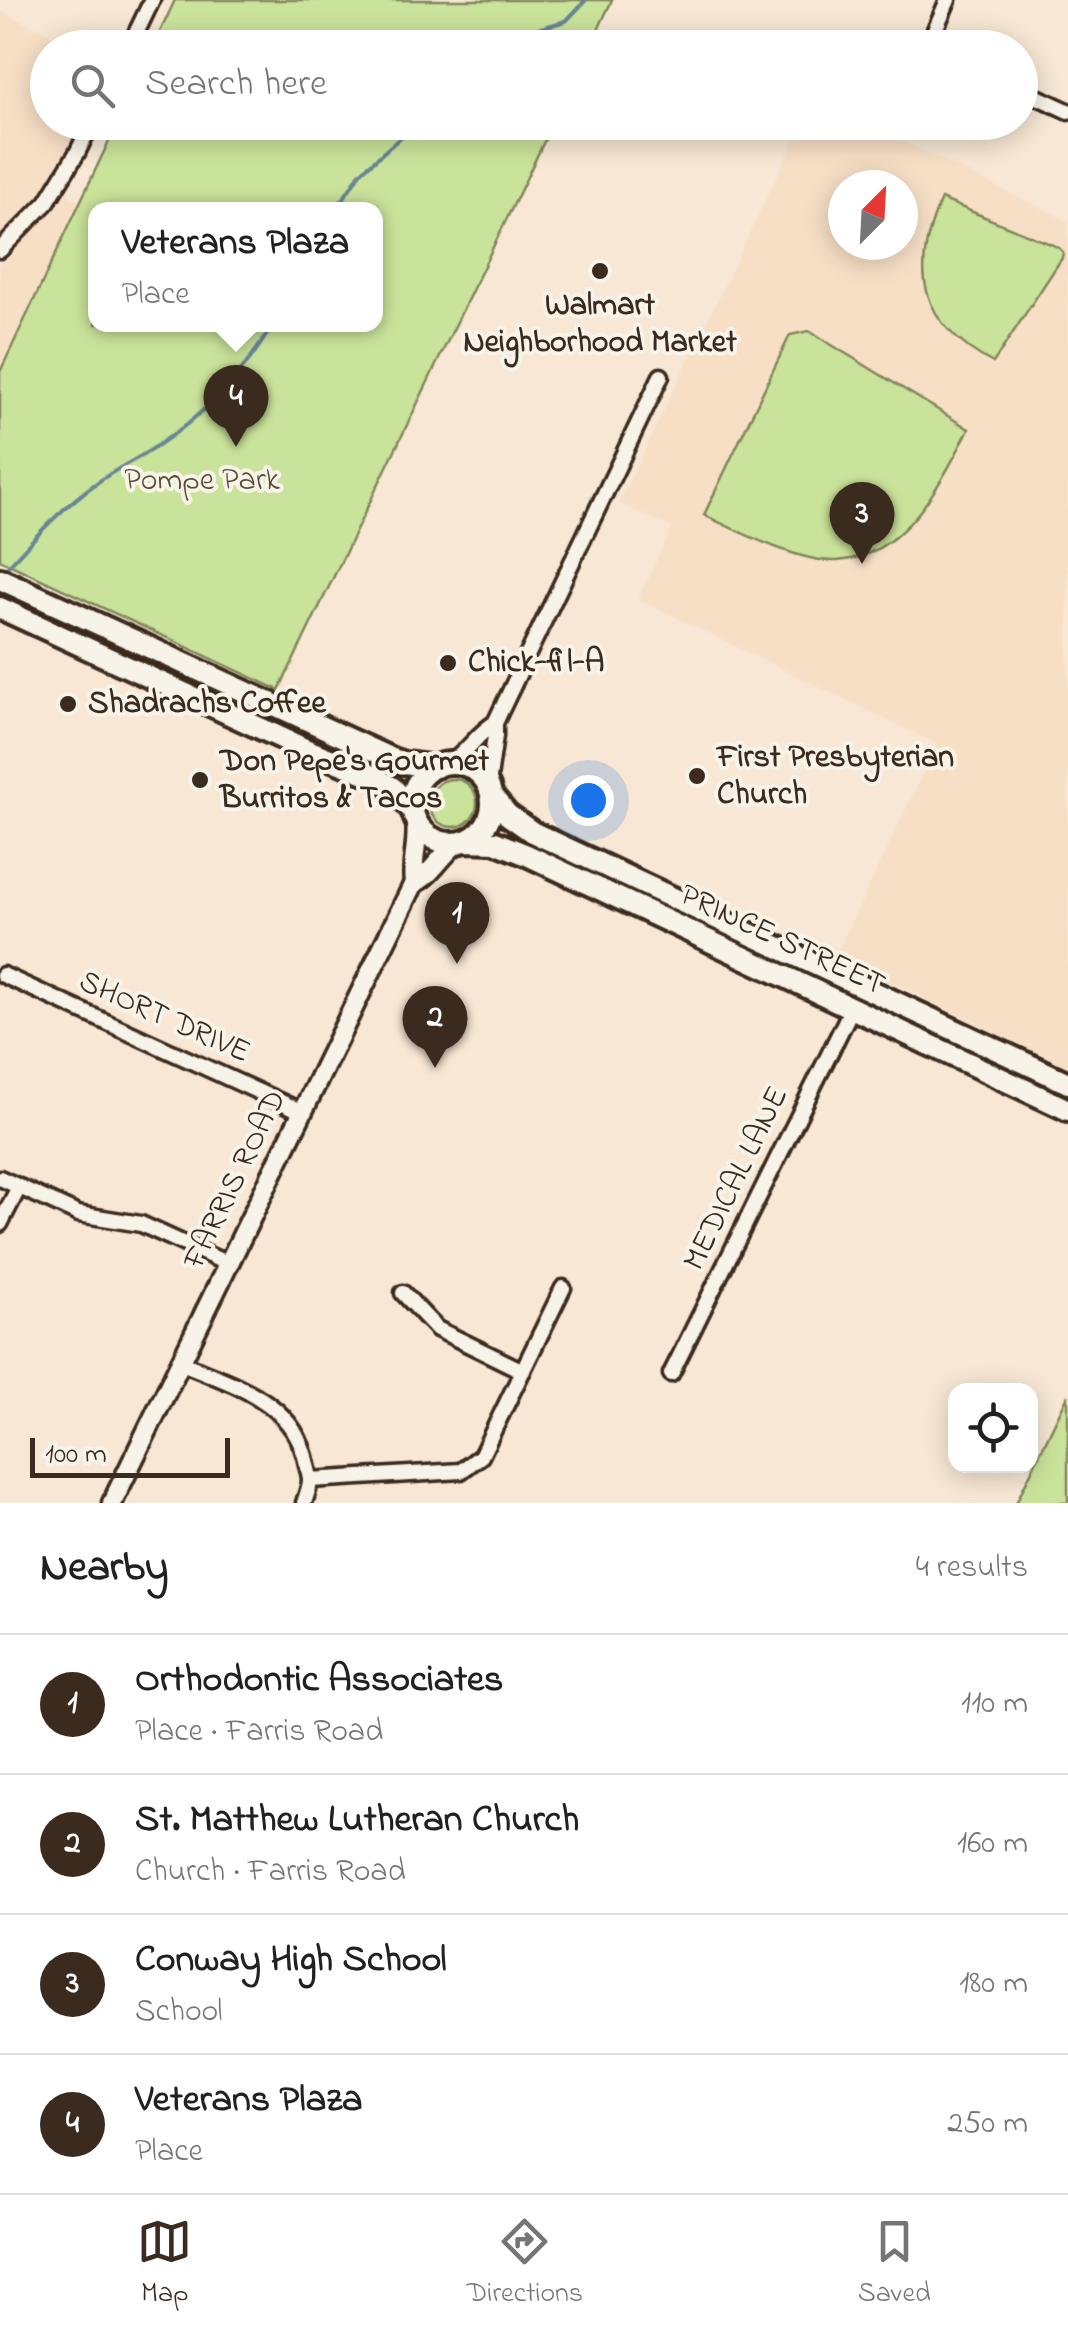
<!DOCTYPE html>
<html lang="en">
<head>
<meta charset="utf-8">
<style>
	:root { --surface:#fff; --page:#f2f2f2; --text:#202124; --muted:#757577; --line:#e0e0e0; --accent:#3b2a1e }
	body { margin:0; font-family:"Indie Flower",sans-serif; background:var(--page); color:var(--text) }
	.controls { position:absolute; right:30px; bottom:30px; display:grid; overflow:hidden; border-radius:20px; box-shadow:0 5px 25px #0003 }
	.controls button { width:90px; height:90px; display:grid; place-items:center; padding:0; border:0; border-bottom:2px solid var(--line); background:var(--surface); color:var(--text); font:50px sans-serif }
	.compass { position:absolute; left:828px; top:170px; width:90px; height:90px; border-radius:50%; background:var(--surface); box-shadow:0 5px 25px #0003; rotate:24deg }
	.scale { position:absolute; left:30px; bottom:25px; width:200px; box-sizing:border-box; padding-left:10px; border:5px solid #3b2a1e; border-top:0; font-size:28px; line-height:35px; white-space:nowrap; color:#3b2a1e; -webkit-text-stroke:8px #f7f3e8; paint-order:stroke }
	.you { position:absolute; left:588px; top:800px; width:35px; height:35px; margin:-25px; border:8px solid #fff; border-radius:50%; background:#1a73e8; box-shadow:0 0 0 15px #1a73e833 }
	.badge { display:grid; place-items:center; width:65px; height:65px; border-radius:50%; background:var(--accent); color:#fff; font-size:32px; font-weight:700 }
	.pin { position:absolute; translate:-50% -82px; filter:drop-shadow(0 2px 5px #0008) }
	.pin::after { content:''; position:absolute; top:52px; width:35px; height:30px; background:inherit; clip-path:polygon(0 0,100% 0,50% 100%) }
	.popup { position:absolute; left:88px; top:202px; width:295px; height:130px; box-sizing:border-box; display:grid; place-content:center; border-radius:20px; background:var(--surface); filter:drop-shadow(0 2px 8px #0005); font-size:32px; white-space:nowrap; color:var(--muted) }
	.popup b { font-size:38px; color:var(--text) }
	.popup::after { content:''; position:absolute; left:50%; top:100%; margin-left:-20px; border:20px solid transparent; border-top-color:var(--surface) }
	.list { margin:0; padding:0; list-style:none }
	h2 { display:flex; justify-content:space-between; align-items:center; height:130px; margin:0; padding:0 40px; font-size:42px }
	h2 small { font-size:32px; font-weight:400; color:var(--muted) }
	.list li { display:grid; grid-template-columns:65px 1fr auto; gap:30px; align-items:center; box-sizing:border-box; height:140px; padding:0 40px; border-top:2px solid var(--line) }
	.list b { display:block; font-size:38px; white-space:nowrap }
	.list p { margin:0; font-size:32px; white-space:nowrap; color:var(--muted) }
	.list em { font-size:32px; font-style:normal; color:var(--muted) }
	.icon { flex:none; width:55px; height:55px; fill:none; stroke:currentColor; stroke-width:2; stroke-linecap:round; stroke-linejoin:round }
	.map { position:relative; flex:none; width:1068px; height:1503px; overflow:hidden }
	.search { position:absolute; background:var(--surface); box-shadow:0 5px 25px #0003; left:30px; right:30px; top:30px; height:110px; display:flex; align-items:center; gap:25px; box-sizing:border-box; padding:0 35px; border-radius:55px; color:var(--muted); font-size:38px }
	.sheet { height:690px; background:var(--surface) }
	nav { display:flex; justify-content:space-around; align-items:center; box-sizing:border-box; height:140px; border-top:2px solid var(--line); background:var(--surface); font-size:28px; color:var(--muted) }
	nav a { display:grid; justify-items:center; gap:5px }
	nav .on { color:var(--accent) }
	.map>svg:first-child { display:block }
	.built { fill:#f7dfc6; fill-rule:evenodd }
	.green { fill:#cae39a; stroke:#82865c; stroke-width:2.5; fill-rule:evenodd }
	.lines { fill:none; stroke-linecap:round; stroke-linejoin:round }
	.stream { stroke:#688696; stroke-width:4 }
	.minor-casing { stroke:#3b2a1e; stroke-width:21 }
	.tertiary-casing { stroke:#3b2a1e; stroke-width:25 }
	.secondary-casing { stroke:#3b2a1e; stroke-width:28 }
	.minor { stroke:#f7f3e8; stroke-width:14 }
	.tertiary { stroke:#f7f3e8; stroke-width:18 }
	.secondary { stroke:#f7f3e8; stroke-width:20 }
	.poi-dot { fill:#3b2a1e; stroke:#f7f3e8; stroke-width:4 }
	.labels { text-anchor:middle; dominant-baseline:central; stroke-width:8; stroke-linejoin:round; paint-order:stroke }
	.poi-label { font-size:32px; font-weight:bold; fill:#3b2a1e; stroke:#f7f3e8; text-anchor:start }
	.park-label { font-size:32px; fill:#584f37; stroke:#f7f3e8 }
	.street-label { font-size:32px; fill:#3b2a1e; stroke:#f7f3e8 }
</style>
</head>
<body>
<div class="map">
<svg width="1068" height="1503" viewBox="0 0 1068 1503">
	<rect width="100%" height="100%" fill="#f7e7d4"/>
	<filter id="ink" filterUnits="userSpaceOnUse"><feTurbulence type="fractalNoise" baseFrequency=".01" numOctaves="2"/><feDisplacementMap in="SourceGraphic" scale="20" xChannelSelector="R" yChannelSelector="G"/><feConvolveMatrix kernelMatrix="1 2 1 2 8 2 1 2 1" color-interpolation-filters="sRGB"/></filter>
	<g filter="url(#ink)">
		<!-- built -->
		<path class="built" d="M0 11 78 47 48 48V122L81 123 50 180 79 202 0 369Z
			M803 123H864L1068 221V1067L836 955 937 744 638 599 672 528 619 503ZM843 185H903V245H843Z"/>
		<!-- green -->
		<path class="green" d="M175 0H612L590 47H153Z
			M118 122 553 123 279 690 0 560V372ZM96 210H376V324H96Z
			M941 199 1058 247 1063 252 1062 258 993 363C920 324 909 272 941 199Z
			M809 331 969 429C942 481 905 557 837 561 800 563 738 531 704 515L790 335Z
			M429 803a24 24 0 1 1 48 0a24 24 0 1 1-48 0Z
			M1068 1395V1503H1016Z"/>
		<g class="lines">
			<!-- stream -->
			<path class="stream" d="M508 48 530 31 566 21 586 0
				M336 210 360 173 418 122
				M3 572C32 540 62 507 98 482 117 468 138 459 157 446 205 414 244 374 273 324"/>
			<!-- minor casing -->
			<g class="minor-casing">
				<path id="minor" d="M129 48 152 0
					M927 48 948 0
					M1020 89 1068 111
					M0 250 47 202 77 153 92 122
					M450 763C468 752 477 733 495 723L661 376
					M488 785 495 736V723
					M3 975 303 1112
					M0 1178 78 1214 141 1224 228 1264
					M0 1224 19 1187
					M403 1293 437 1329 523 1371
					M180 1362C233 1385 295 1400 307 1465 308 1470 310 1475 310 1480 310 1487 306 1496 304 1503
					M671 1374 852 1008
					M310 1480 461 1471 481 1456 563 1288"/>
			</g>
			<!-- tertiary casing -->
			<g class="tertiary-casing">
				<path id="tertiary" d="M414 883C431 876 441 855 457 843
					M112 1503 414 883C411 863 419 843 416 822"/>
			</g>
			<!-- secondary casing -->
			<g class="secondary-casing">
				<path id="secondary" d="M0 579 392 759 404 763 436 767
					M0 608 305 749 375 777 393 788 413 811
					M412 803a40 40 0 1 1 80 0a40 40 0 1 1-80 0Z
					M491 795 508 815 532 832 1068 1083
					M466 841 495 842 527 855 1068 1110"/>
			</g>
			<!-- minor -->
			<use href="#minor" class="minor"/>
			<!-- tertiary -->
			<use href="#tertiary" class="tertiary"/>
			<!-- secondary -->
			<use href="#secondary" class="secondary"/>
		</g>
	</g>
	<!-- markers -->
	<g class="poi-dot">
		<circle cx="600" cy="271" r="10"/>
		<circle cx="448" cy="663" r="10"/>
		<circle cx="68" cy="704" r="10"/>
		<circle cx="697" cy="776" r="10"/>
		<circle cx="200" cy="780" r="10"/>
	</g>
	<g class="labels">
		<!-- poi labels -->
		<g class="poi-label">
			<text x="600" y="306" text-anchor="middle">Walmart<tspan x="600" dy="37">Neighborhood Market</tspan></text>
			<text x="468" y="663">Chick-fil-A</text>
			<text x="88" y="704">Shadrachs Coffee</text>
			<text x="717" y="758">First Presbyterian<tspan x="717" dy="37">Church</tspan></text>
			<text x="220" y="762">Don Pepe's Gourmet<tspan x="220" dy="37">Burritos &amp; Tacos</tspan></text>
		</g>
		<!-- park labels -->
		<g class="park-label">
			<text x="202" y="481">Pompe Park</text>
		</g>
		<!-- street labels -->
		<g class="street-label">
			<text transform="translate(782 941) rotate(25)">PRINCE STREET</text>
			<text transform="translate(164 1018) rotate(24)">SHORT DRIVE</text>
			<text transform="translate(737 1179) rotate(-64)">MEDICAL LANE</text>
			<text transform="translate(236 1180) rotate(-64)">FARRIS ROAD</text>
		</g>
	</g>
</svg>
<div class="controls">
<button><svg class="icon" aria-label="locate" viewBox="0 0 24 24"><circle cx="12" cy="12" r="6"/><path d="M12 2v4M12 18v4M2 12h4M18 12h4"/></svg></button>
</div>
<svg class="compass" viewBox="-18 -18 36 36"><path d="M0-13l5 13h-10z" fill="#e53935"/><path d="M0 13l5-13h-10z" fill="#757577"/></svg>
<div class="scale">100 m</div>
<div class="you"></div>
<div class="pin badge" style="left:457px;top:964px">1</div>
<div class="pin badge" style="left:435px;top:1068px">2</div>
<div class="pin badge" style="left:862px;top:564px">3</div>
<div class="pin badge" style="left:236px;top:447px">4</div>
<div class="popup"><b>Veterans Plaza</b>Place</div>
<div class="search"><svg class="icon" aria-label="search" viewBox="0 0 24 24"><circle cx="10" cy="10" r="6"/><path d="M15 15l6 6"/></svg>Search here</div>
</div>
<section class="sheet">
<h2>Nearby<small>4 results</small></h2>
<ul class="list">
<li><span class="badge">1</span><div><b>Orthodontic Associates</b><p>Place · Farris Road</p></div><em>110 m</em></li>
<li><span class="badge">2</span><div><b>St. Matthew Lutheran Church</b><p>Church · Farris Road</p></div><em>160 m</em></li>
<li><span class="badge">3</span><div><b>Conway High School</b><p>School</p></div><em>180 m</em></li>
<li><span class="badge">4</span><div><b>Veterans Plaza</b><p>Place</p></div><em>250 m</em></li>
</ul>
</section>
<nav>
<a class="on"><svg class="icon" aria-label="map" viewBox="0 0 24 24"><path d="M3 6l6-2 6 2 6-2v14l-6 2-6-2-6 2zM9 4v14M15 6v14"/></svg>Map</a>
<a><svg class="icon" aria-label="directions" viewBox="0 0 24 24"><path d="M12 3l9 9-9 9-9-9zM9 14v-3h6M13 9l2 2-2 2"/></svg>Directions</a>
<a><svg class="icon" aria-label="saved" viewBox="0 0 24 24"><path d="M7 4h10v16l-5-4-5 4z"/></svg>Saved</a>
</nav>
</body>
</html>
